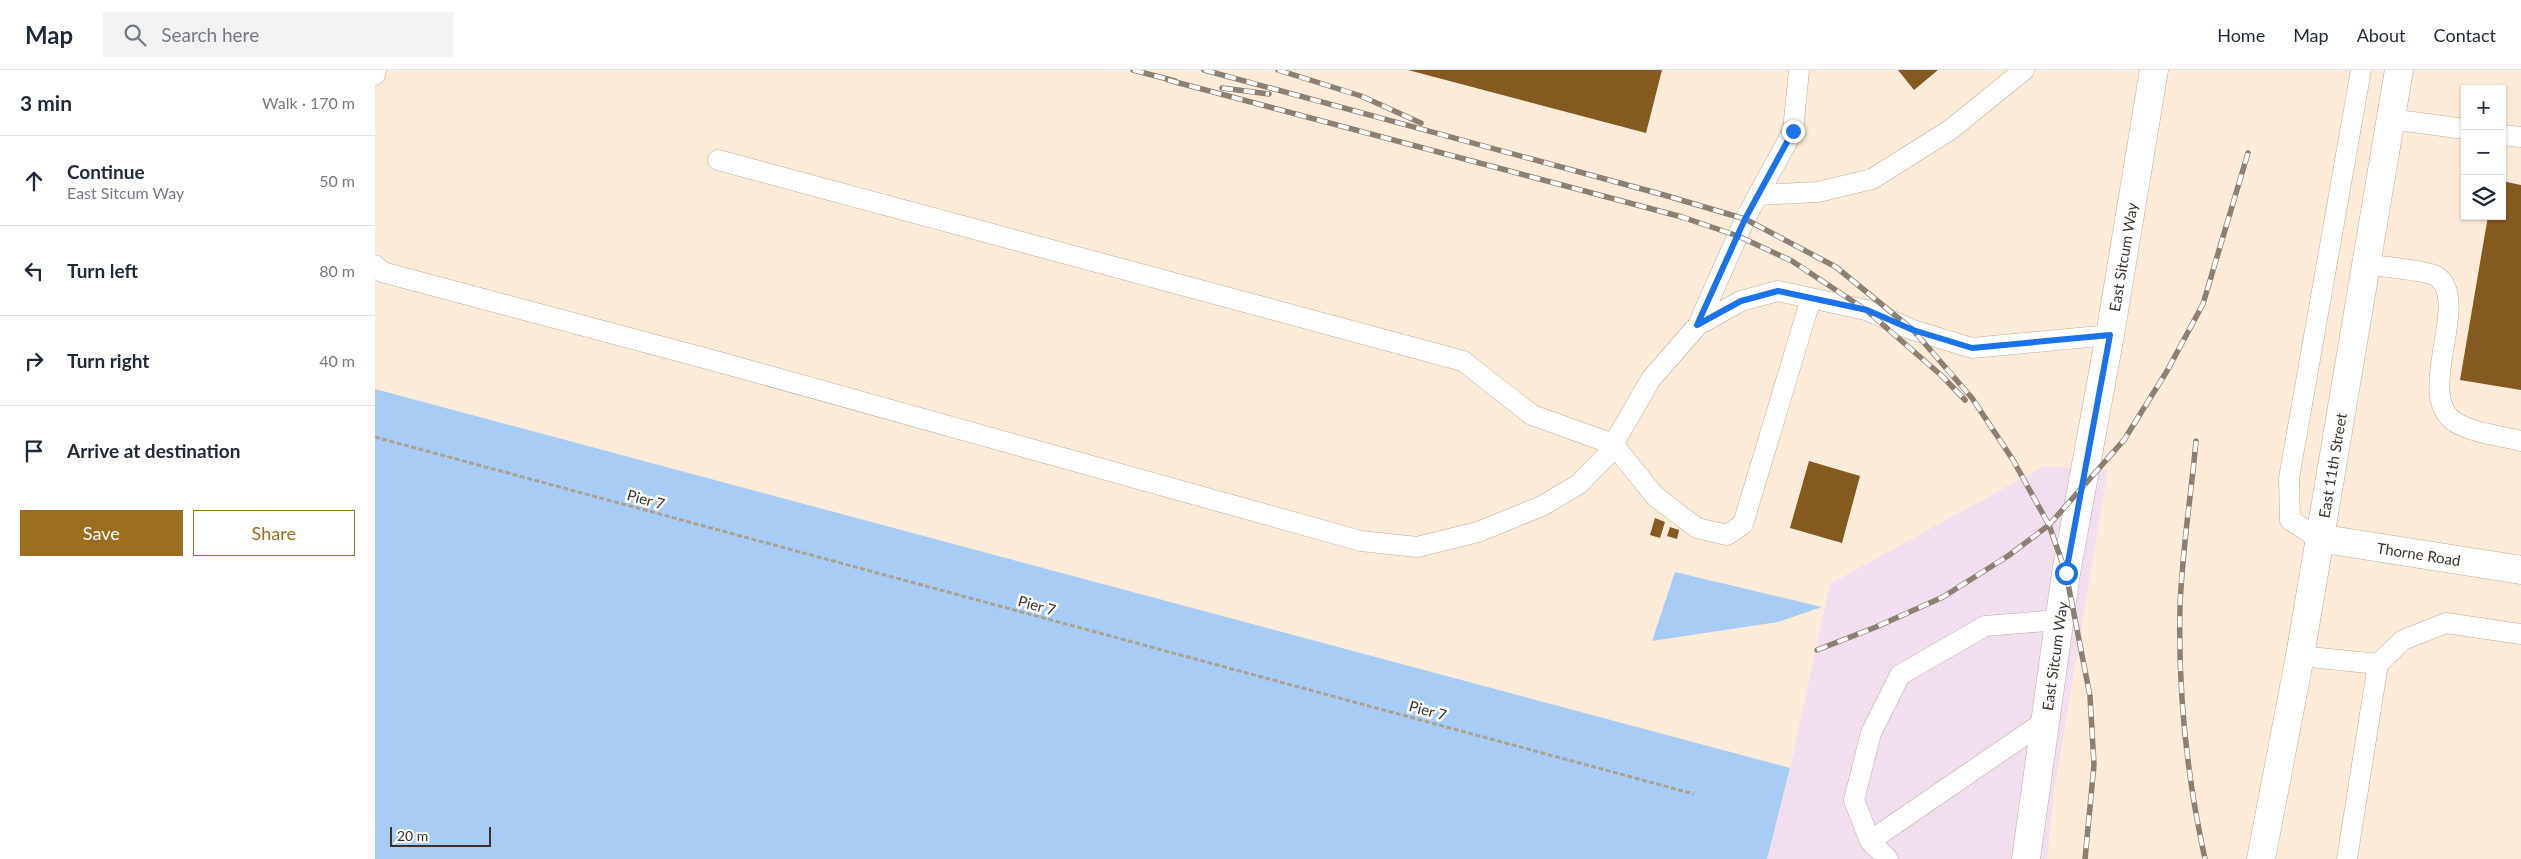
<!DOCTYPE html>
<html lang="en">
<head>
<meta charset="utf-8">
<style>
	:root { --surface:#fff; --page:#f2f2f3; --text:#1f2937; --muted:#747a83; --line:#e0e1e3; --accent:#9d6d20 }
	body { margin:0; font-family:Lato,sans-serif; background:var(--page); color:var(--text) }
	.controls { position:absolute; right:15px; top:15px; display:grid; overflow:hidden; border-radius:0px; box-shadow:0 1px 4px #0004 }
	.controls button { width:45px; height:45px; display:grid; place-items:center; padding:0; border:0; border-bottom:1px solid var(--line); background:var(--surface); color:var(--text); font:25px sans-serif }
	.scale { position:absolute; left:15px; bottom:12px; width:101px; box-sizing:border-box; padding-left:5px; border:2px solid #3b332a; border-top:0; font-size:14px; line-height:18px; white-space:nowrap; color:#3b332a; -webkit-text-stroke:4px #fcfcfc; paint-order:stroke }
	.stop { position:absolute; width:15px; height:15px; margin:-11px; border:4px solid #1a73e8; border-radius:50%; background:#fff }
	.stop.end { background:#1a73e8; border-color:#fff; box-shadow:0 1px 5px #0008 }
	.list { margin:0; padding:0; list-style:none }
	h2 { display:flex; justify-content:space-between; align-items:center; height:65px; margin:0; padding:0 20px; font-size:21px }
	h2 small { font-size:16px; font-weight:400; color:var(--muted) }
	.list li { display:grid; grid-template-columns:32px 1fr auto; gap:15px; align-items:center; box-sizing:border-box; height:90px; padding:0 20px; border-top:1px solid var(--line) }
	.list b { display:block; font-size:19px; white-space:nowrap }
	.list p { margin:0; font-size:16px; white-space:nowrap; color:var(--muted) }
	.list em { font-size:16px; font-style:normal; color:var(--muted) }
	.actions { display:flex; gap:10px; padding:15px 20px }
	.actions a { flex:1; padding:11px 0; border:1px solid var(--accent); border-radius:0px; text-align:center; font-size:18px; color:var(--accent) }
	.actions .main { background:var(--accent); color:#fff }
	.icon { flex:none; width:28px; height:28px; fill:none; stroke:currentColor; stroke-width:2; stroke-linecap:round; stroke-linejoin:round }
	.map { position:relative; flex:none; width:2146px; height:789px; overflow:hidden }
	header { display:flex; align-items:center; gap:30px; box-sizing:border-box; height:70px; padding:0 25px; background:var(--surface); border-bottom:1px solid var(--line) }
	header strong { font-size:24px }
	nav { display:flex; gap:28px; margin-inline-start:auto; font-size:18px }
	.search { width:350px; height:45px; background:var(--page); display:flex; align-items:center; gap:12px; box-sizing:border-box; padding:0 18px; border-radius:0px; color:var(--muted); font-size:19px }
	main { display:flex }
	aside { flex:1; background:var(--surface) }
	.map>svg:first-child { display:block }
	.commercial { fill:#f1deee }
	.water { fill:#a7cdf6 }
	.building { fill:#86591f }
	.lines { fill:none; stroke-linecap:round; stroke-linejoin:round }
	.service-casing { stroke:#beaa94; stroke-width:21 }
	.minor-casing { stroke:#beaa94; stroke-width:29 }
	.tertiary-casing { stroke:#beaa94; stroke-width:29 }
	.path { stroke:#aea091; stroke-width:3; stroke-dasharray:5 2.5; stroke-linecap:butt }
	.service { stroke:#fff; stroke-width:20 }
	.minor { stroke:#fff; stroke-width:28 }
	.tertiary { stroke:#fff; stroke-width:28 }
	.rail-casing { stroke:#8c8073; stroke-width:5.5 }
	.rail { stroke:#fcfcfc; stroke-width:4; stroke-dasharray:11; stroke-linecap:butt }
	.route { stroke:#1a73e8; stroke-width:6 }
	.labels { text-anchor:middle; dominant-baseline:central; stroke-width:5; stroke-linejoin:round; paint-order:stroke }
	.street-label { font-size:15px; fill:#3b332a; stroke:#fcfcfc }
</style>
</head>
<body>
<header>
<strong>Map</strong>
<div class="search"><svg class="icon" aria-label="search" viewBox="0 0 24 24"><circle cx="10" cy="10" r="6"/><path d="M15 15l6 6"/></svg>Search here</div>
<nav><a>Home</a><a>Map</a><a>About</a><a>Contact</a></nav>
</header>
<main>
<aside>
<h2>3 min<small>Walk · 170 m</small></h2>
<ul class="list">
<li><svg class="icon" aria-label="ahead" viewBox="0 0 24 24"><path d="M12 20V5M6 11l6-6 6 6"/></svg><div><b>Continue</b><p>East Sitcum Way</p></div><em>50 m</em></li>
<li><svg class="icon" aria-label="left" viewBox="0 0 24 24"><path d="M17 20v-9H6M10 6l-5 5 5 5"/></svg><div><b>Turn left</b></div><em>80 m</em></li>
<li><svg class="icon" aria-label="right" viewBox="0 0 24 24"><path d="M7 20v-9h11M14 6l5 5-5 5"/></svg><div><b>Turn right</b></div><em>40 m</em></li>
<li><svg class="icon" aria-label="arrive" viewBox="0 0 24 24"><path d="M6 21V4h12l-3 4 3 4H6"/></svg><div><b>Arrive at destination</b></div></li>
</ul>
<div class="actions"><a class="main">Save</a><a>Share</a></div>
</aside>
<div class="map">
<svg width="2146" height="789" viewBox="0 0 2146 789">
	<rect width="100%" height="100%" fill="#fdecd9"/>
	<!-- commercial -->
	<path class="commercial" d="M1669 396 1733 400 1679 722 1672 789H1392L1415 698 1455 514Z"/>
	<!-- water -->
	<path class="water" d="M0 319 1415 698 1392 789H0Z
		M1300 502 1447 537 1403 552 1277 571Z"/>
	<!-- building -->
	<path class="building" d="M1033 0H1287L1271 63Z
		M1523 0H1563L1539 20Z
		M2127 111 2146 115V320L2085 310 2113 146H2127Z
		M1434 391 1485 406 1467 473 1415 458Z
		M1280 448 1290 452 1285 468 1275 465Z
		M1295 457 1304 460 1302 469 1292 466Z"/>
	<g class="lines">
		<!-- service casing -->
		<g class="service-casing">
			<path id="service" d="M0 5 1 0
				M2015 49 2090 59
				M2127 65 2146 67
				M343 90 1088 291 1157 345 1238 374 1280 426 1298 440 1322 458 1352 465 1368 454 1436 228
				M1384 125 1443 122 1497 109 1575 60 1649 0
				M1990 194C2002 196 2054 201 2061 206 2098 229 2038 325 2080 352 2098 363 2126 366 2146 371
				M0 195 7 202 344 292 986 471 1042 477 1103 462 1167 436 1204 414 1232 385 1276 309 1323 255 1366 231 1403 221 1491 240 1538 260 1597 278 1735 265
				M1323 255 1370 149 1418 61 1424 0
				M1943 468 1915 450 1914 408 1986 0
				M1925 586 2003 594 1972 789
				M2003 594 2028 570 2071 553 2146 564
				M1495 771 1670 651
				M1513 789 1495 771 1479 730 1496 663 1525 605 1610 556 1683 550"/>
		</g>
		<!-- minor casing -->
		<g class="minor-casing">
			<g id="minor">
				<path id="s1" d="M1943 468 2146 500"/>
				<path id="s2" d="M1651 789 1691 503 1735 265 1779 0"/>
			</g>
		</g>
		<!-- tertiary casing -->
		<g class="tertiary-casing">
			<g id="tertiary">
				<path id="s3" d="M1886 789 1925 586 2024 0"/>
			</g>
		</g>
		<!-- path -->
		<path class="path" d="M0 367 1319 724"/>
		<!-- service -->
		<use href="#service" class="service"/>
		<!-- minor -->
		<use href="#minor" class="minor"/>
		<!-- tertiary -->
		<use href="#tertiary" class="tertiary"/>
		<!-- rail casing -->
		<g class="rail-casing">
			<path id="rail" d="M758 0 800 11
				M829 0 1289 125 1370 149 1461 197 1538 260 1597 328 1638 390 1674 455 1691 503 1715 626 1719 695 1710 789
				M903 0 986 26 1046 53
				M793 10 1307 147 1363 166 1417 191 1491 240 1567 306 1590 330
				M847 18 894 24
				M1821 371C1816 426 1807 481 1805 537 1803 621 1812 707 1830 789
				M1442 580 1501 557 1568 527 1633 486 1674 455 1749 370 1792 301 1828 234 1873 83"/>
		</g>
		<!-- rail -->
		<use href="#rail" class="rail"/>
	</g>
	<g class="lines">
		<!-- route -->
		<path class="route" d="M1418 61 1370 149 1322 255 1366 231 1403 221 1492 240 1538 260 1597 278 1735 265 1691 503"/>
	</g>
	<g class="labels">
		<!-- street labels -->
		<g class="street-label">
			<text stroke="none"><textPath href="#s2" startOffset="610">East Sitcum Way</textPath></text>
			<text stroke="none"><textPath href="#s3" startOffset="400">East 11th Street</textPath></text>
			<text transform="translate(271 429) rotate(15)">Pier 7</text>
			<text stroke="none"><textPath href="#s1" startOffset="102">Thorne Road</textPath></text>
			<text transform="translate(662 535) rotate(15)">Pier 7</text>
			<text stroke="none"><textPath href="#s2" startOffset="205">East Sitcum Way</textPath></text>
			<text transform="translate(1053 640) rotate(15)">Pier 7</text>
		</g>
	</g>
</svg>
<div class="controls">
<button>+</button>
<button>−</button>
<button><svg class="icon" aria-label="layers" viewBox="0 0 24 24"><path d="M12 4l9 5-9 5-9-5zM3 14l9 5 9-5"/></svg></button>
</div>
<div class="scale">20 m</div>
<div class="stop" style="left:1691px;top:503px"></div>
<div class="stop end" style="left:1418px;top:61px"></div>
</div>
</main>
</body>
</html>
